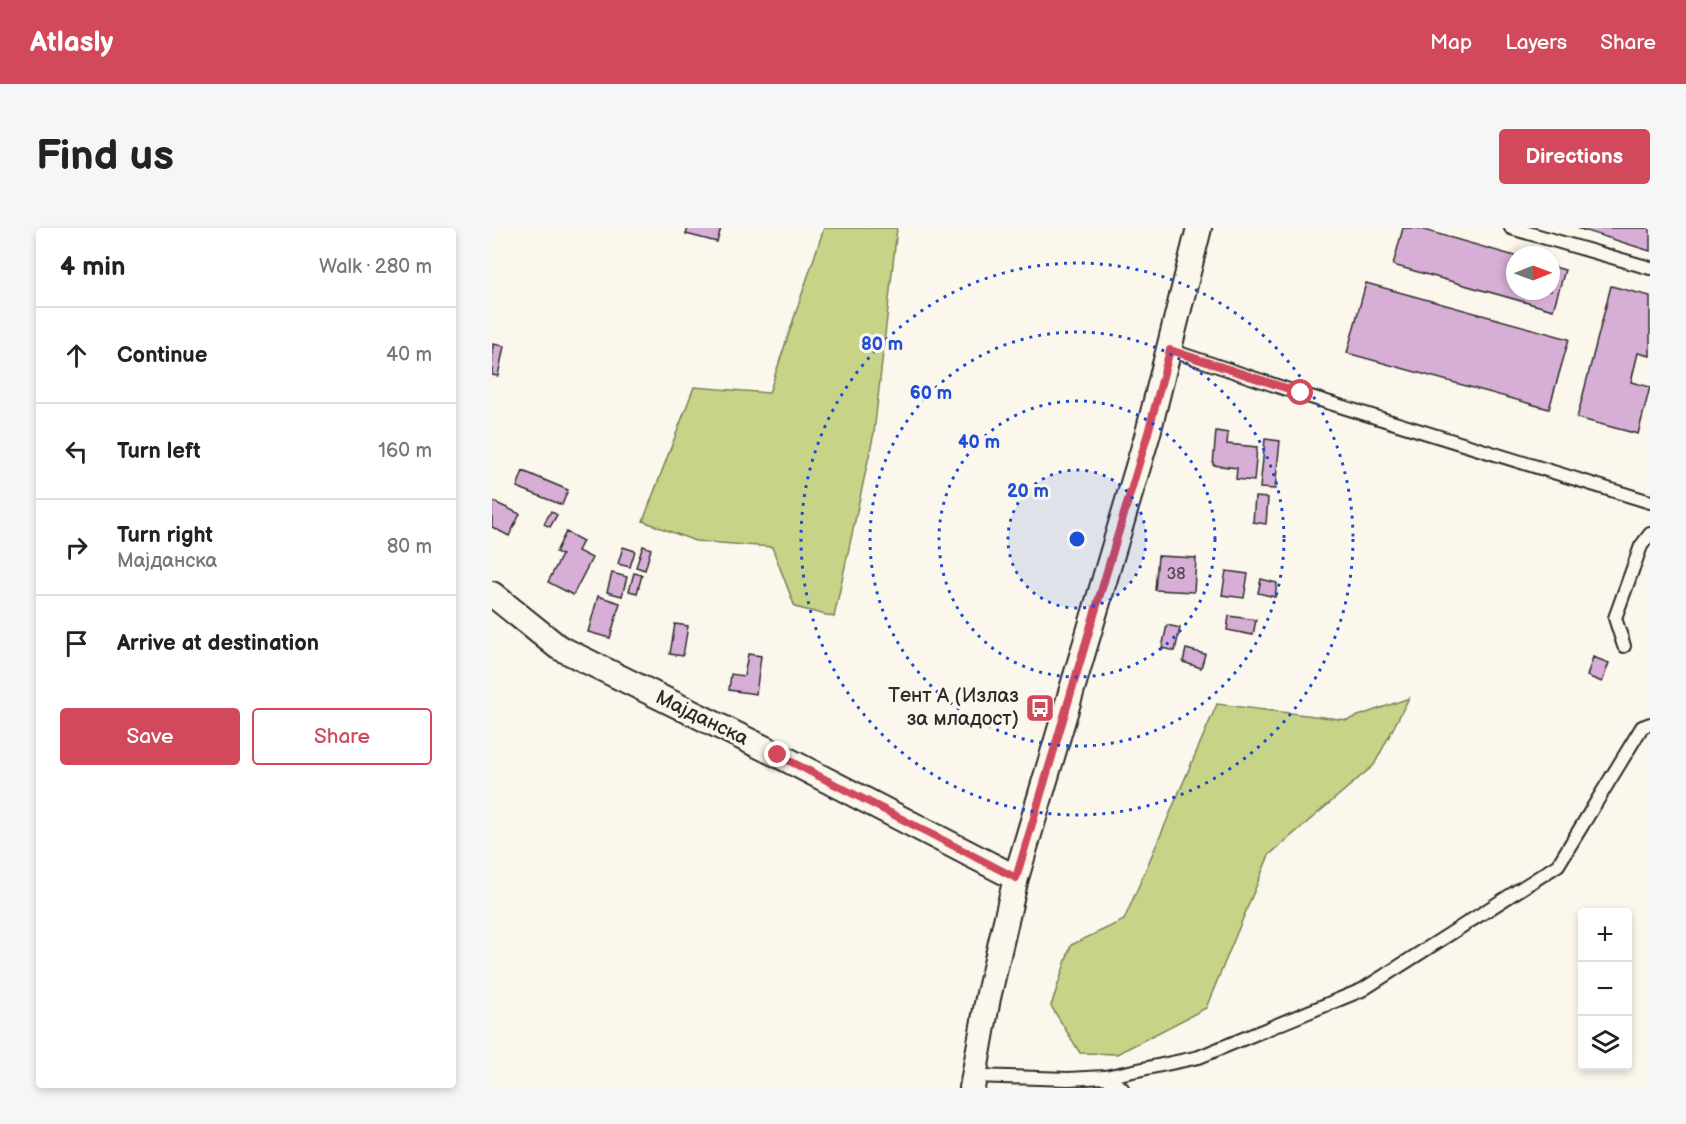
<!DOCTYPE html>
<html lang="en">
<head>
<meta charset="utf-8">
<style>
	:root { --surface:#fff; --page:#f6f6f6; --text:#222; --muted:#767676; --line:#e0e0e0; --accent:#d1495b }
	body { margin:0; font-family:"Balsamiq Sans",sans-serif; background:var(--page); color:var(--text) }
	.controls { position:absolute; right:18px; bottom:18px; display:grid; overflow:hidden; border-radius:6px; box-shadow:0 3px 9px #0003 }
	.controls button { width:54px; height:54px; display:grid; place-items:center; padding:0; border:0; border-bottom:2px solid var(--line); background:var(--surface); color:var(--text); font:30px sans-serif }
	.compass { position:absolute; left:1014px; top:18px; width:54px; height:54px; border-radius:50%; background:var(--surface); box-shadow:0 3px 9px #0003; rotate:89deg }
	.stop { position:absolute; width:18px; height:18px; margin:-14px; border:4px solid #d1495b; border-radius:50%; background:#fff }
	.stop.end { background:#d1495b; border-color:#fff; box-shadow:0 2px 6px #0008 }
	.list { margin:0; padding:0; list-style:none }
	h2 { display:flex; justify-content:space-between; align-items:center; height:78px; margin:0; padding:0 24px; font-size:26px }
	h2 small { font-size:20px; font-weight:400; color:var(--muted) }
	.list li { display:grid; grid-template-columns:39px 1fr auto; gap:18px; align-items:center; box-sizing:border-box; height:96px; padding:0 24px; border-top:2px solid var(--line) }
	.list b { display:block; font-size:22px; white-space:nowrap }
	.list p { margin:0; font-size:20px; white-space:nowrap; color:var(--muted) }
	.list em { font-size:20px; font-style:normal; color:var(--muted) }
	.actions { display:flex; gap:12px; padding:18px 24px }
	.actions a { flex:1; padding:14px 0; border:2px solid var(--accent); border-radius:6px; text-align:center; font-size:21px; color:var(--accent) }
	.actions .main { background:var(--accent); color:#fff }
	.icon { flex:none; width:33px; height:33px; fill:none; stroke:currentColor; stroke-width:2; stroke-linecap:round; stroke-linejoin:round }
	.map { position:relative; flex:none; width:1158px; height:860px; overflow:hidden; border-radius:6px }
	header { display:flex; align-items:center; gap:36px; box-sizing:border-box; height:84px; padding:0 30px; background:var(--accent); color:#fff }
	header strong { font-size:28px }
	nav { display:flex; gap:33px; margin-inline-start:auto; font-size:21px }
	.intro { display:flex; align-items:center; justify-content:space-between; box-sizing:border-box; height:144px; padding:0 36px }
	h1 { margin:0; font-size:42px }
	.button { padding:15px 27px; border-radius:6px; background:var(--accent); color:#fff; font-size:21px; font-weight:700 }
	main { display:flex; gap:36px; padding:0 36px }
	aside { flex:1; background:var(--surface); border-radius:6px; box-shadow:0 3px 9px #0003 }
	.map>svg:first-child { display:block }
	.green { fill:#c7d387; stroke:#797f59; stroke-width:1.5 }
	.building { fill:#d7afd6; stroke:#2b2b2b; stroke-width:1.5 }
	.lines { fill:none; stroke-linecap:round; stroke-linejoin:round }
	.service-casing { stroke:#2b2b2b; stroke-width:16 }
	.minor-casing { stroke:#2b2b2b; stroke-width:28 }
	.service { stroke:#fbf7ec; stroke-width:12 }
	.minor { stroke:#fbf7ec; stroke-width:24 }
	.route { stroke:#d1495b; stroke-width:8 }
	.ring { fill:none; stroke:#1d4ed8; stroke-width:3; stroke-dasharray:3 6 }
	.labels { text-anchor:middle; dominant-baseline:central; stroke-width:6; stroke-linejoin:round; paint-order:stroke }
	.number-label { font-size:16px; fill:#564c56 }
	.poi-label { font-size:20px; fill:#2b2b2b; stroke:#fbf7ec; text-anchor:end }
	.street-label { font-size:20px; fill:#2b2b2b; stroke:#fbf7ec }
	.centre { fill:#1d4ed8; stroke:#fbf7ec; stroke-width:3 }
	.ring-label { font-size:18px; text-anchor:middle; font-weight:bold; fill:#1d4ed8; stroke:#fbf7ec; stroke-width:6; stroke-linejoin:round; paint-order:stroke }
</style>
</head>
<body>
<header>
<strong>Atlasly</strong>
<nav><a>Map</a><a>Layers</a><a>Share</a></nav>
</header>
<div class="intro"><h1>Find us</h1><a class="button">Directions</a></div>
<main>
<aside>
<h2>4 min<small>Walk · 280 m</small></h2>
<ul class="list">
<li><svg class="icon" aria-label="ahead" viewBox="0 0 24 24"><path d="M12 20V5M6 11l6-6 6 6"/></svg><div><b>Continue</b></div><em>40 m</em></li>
<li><svg class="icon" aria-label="left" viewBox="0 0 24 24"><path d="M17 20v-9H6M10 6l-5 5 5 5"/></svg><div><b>Turn left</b></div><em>160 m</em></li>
<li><svg class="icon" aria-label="right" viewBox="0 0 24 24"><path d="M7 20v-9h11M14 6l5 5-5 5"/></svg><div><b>Turn right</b><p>Мајданска</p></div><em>80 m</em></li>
<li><svg class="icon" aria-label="arrive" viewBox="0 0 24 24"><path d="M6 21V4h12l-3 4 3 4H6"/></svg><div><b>Arrive at destination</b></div></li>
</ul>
<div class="actions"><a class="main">Save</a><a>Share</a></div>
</aside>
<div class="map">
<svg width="1158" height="860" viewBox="0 0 1158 860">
	<rect width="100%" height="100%" fill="#fbf7ec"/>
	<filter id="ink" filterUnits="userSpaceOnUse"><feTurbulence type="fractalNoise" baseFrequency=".0167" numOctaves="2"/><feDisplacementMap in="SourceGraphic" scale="12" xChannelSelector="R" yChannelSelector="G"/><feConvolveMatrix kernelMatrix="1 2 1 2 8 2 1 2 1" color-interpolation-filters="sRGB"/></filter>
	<g filter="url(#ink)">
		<!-- green -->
		<path class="green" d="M332 0H405L382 205 342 389 303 379 280 319 203 313 151 293 202 159 277 165Z
			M917 470 882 537 777 627 714 780 625 826 588 825 559 778 579 717 632 692 725 476 855 492Z"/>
		<!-- building -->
		<path class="building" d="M196 0H229L225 14 194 6Z
			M911 0H925L1023 28V63H1059V38L1073 42 1061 82 901 37Z
			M1085 0H1158V23Z
			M874 55 1077 111 1057 181 855 125Z
			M1119 58 1158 68V128L1146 125 1139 154 1158 159 1146 206 1085 190Z
			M1 116 12 118 6 148 0 147Z
			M724 203 736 205 735 216 765 219 762 253 744 251 745 240 721 237Z
			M773 211 788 213 783 261 768 260Z
			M31 243 76 262 70 277 25 259Z
			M763 269 776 270 774 296 761 294Z
			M0 273 28 286 17 308 0 299Z
			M59 283 65 287 58 299 52 296Z
			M74 304 91 313 86 323 100 330 81 367 56 354 70 327 64 324Z
			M151 318 159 321 153 342 144 339Z
			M131 319 143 323 138 339 126 336Z
			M666 328 704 330 702 364 663 362Z
			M734 343 756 346 752 370 730 367Z
			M120 345 135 349 130 368 115 364Z
			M142 345 150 347 145 365 137 363Z
			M769 351 785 355 783 369 766 365Z
			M106 368 128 375 118 410 96 404Z
			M737 388 764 392 761 407 735 402Z
			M183 396 196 398 191 428 178 426Z
			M675 397 688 400 683 423 670 420Z
			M694 421 713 426 709 440 691 434Z
			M256 426 269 428 264 466 237 462 239 446 252 448Z
			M1101 429 1117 435 1110 454 1095 448Z"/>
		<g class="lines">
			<!-- service casing -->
			<g class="service-casing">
				<path id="service" d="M1019 0 1158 40
					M678 122 809 166 1158 274
					M1132 418 1123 390 1149 318 1158 306
					M482 848 576 851 613 849 630 860
					M613 849 707 829 870 762 1066 637 1150 499 1158 496"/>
			</g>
			<!-- minor casing -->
			<g class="minor-casing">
				<path id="minor" d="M0 366 66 419 286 527 524 650
					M480 860 496 770 524 650 656 205 707 0"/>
			</g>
			<!-- service -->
			<use href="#service" class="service"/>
			<!-- minor -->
			<use href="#minor" class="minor"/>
		</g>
	</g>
	<g class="lines" filter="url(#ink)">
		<!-- route -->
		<path class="route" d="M286 527 524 650 656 205 678 122 809 165"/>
	</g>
	<!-- distance rings -->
	<circle cx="585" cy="311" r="69" fill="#1d4ed8" fill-opacity=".12"/>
	<g class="ring">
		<circle cx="585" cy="311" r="69"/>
		<circle cx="585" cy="311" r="138"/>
		<circle cx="585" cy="311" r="207"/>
		<circle cx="585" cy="311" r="276"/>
	</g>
	<!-- icons -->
	<defs>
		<g id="bus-square" transform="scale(1.5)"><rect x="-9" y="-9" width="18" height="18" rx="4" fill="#d1495b" stroke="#fbf7ec"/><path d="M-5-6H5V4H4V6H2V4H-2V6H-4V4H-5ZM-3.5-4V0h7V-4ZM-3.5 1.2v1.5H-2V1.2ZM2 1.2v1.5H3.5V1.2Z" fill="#fff"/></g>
	</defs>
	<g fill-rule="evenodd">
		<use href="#bus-square" x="548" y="480"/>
	</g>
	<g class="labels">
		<!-- number labels -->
		<g class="number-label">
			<text x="684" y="346">38</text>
		</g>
		<!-- poi labels -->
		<g class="poi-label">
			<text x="527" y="468">Тент А (Излаз<tspan x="527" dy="23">за младост)</tspan></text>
		</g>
		<!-- street labels -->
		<g class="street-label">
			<text transform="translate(210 490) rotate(26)">Мајданска</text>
		</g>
	</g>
	<circle cx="585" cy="311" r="9" class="centre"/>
	<g class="ring-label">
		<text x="390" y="122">80 m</text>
		<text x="439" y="171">60 m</text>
		<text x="487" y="220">40 m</text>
		<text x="536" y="269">20 m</text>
	</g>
</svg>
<div class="controls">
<button>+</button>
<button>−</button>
<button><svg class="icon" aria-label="layers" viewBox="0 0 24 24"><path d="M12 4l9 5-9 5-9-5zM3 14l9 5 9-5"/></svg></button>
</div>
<svg class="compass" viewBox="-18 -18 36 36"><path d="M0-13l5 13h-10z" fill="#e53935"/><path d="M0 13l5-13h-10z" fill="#767676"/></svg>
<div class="stop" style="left:809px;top:165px"></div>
<div class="stop end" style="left:286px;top:527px"></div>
</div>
</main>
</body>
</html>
